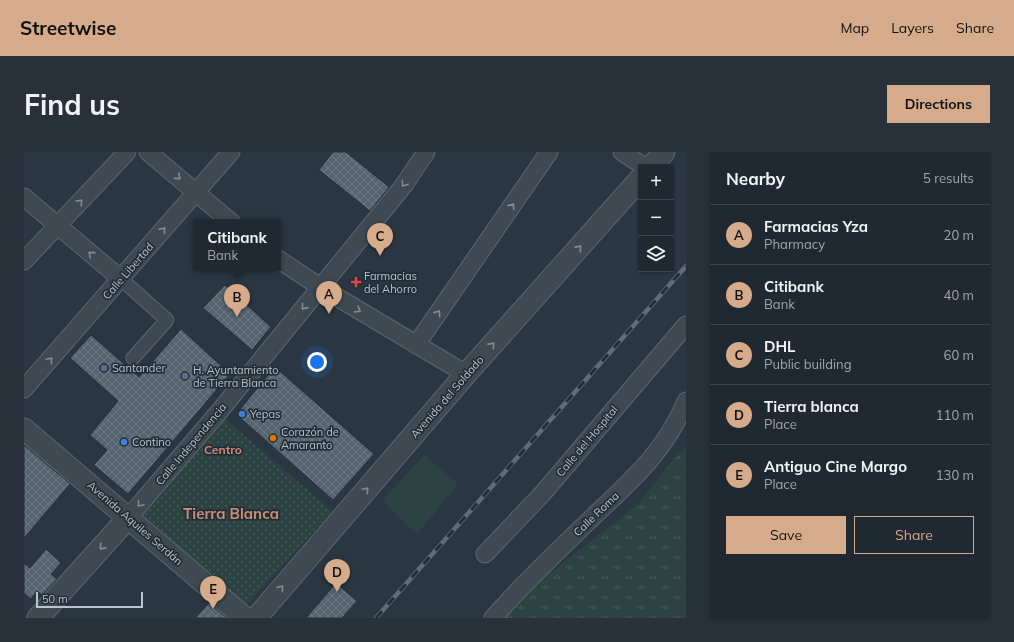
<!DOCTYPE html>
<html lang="en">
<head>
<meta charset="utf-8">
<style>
	:root { --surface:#202932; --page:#28313a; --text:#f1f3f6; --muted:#a2a6ac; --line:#3d454d; --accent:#d6ab8b }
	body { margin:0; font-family:Mulish,sans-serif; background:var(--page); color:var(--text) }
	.controls { position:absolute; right:12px; top:12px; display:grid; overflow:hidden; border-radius:0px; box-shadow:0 1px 3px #0004 }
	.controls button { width:36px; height:36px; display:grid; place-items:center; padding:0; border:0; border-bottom:1px solid var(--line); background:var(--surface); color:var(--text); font:20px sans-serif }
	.scale { position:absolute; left:12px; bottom:10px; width:107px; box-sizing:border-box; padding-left:4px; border:2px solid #bbc3cb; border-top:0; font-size:11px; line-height:14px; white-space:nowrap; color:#bbc3cb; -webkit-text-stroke:3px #222e37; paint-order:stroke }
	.you { position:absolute; left:293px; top:210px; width:14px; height:14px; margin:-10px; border:3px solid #fff; border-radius:50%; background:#1a73e8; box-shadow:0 0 0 6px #1a73e833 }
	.badge { display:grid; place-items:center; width:26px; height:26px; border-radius:50%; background:var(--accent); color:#111; font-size:13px; font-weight:700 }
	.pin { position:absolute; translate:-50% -33px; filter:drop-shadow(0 1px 2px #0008) }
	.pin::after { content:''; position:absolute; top:21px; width:14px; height:12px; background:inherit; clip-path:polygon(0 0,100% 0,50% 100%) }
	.popup { position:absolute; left:169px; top:67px; width:88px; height:52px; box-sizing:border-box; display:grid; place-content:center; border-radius:0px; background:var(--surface); filter:drop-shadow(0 1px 3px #0005); font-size:13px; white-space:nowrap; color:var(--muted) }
	.popup b { font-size:15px; color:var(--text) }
	.popup::after { content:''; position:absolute; left:50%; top:100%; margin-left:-8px; border:8px solid transparent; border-top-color:var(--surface) }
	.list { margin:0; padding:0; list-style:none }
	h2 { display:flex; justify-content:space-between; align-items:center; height:52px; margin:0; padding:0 16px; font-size:17px }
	h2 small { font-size:13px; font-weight:400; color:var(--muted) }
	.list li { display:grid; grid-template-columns:26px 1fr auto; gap:12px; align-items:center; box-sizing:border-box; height:60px; padding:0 16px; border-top:1px solid var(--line) }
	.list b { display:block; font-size:15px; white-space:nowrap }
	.list p { margin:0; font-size:13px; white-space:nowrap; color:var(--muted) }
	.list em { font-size:13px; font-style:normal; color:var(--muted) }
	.actions { display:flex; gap:8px; padding:12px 16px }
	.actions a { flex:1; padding:9px 0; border:1px solid var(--accent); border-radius:0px; text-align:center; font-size:14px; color:var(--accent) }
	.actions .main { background:var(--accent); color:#111 }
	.icon { flex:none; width:22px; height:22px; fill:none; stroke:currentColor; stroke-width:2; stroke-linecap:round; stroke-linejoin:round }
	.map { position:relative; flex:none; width:662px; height:466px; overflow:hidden; border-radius:0px }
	header { display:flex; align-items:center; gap:24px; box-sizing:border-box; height:56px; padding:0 20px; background:var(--accent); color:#111 }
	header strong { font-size:19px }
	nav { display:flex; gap:22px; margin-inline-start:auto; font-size:14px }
	.intro { display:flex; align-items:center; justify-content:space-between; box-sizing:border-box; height:96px; padding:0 24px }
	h1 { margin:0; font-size:28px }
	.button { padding:10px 18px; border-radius:0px; background:var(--accent); color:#111; font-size:14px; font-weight:700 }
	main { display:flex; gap:24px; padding:0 24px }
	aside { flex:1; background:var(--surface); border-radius:0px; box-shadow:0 1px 3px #0004 }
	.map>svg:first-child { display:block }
	.grass { fill:url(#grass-tufts) }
	.park { fill:url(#park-dots) }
	.pitch { fill:#2c4342 }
	.building { fill:url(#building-cross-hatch); stroke:#243039 }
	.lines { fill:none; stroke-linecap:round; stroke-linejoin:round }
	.pedestrian-casing { stroke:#5c666f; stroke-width:15 }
	.minor-casing { stroke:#5c666f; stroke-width:19 }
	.tertiary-casing { stroke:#5c666f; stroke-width:23 }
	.pedestrian { stroke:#3e4951; stroke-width:13 }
	.minor { stroke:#3e4951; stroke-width:17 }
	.tertiary { stroke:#3e4951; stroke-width:21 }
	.rail-casing { stroke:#606d78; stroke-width:4.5 }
	.rail { stroke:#222e37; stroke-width:3; stroke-dasharray:9; stroke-linecap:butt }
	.oneway { stroke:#838c94 }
	.health-dot { fill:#e0444e; stroke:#222e37; stroke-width:1.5 }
	.service-dot { fill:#5c6f8a; stroke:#222e37; stroke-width:1.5 }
	.shop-dot { fill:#3f7fe0; stroke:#222e37; stroke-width:1.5 }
	.food-dot { fill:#e8710a; stroke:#222e37; stroke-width:1.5 }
	.labels { text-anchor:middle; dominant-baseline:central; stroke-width:3.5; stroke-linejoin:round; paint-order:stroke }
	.street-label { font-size:11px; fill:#bbc3cb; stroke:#222e37 }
	.poi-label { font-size:11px; fill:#bbc3cb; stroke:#222e37; text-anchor:start }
	.neighbourhood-label { font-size:12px; font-weight:bold; fill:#ce8e73; stroke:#222e37 }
	.district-label { font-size:15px; font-weight:bold; fill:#ce8e73; stroke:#222e37 }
</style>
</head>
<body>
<header>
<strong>Streetwise</strong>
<nav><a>Map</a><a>Layers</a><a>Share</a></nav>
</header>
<div class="intro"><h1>Find us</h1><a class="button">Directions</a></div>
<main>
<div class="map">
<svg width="662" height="466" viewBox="0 0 662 466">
	<defs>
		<pattern id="grass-tufts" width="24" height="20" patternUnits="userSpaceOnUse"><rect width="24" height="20" fill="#2c4342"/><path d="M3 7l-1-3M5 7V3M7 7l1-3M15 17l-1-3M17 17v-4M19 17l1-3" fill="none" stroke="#495c5c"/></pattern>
		<pattern id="park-dots" width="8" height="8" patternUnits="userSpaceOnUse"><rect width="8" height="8" fill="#2c4342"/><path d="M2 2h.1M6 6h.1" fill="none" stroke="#495c5c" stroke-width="1.8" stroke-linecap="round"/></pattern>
		<pattern id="building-cross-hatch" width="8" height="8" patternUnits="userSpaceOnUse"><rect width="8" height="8" fill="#55646e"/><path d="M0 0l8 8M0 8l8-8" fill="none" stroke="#6c7981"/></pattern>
	</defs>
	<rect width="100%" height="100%" fill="#2a3742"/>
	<!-- grass -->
	<path class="grass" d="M662 295V466H481V460L499 442 612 354 650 307Z"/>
	<!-- park -->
	<path class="park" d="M201 267 308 359 217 459 113 368Z"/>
	<!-- pitch -->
	<path class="pitch" d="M400 303 434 332 393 382 358 349Z"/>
	<!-- building -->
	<path class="building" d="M309 0H322L365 35 346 59 295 18Z
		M201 133 247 175 228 198 179 156Z
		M157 177 206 222 104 342 70 313 83 298 66 283 94 249 46 206 67 183 115 225Z
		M251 215 350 302 309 348 212 262Z
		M0 293 46 332 0 386Z
		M22 397 37 411 27 422 33 427 18 443 13 439 7 447 0 441V411L6 416Z
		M312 431 333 449 318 466H282Z
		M185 451 203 466H171Z"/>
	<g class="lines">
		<!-- pedestrian casing -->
		<g class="pedestrian-casing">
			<path id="pedestrian" d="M97 127 143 168 109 206"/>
		</g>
		<!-- minor casing -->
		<g class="minor-casing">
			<path id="minor" d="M124 0 207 70
				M598 0 621 15
				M0 45 97 127
				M254 107 296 135 442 222
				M0 109 103 0
				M392 193 525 0
				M0 237 207 0
				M104 366 194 261 380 33 402 0
				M461 402 519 341 662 173
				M469 466C501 429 537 396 572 362 609 327 642 298 662 249"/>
		</g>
		<!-- tertiary casing -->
		<g class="tertiary-casing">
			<path id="tertiary" d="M627 15 640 0
				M0 277 221 466
				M14 466 104 366
				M232 466 442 222 617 26"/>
		</g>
		<!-- pedestrian -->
		<use href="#pedestrian" class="pedestrian"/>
		<!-- minor -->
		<use href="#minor" class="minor"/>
		<!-- tertiary -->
		<use href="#tertiary" class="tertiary"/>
		<!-- rail casing -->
		<g class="rail-casing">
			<path id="rail" d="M352 466 662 114"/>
		</g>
		<!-- rail -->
		<use href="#rail" class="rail"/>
	</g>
	<!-- one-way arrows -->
	<defs><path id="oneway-chevron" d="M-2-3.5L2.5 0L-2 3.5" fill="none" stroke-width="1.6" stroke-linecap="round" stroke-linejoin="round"/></defs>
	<g class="oneway">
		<use href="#oneway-chevron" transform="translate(154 25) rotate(40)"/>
		<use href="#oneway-chevron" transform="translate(380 32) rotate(126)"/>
		<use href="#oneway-chevron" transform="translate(56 50) rotate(-47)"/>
		<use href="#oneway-chevron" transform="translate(488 54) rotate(-55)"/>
		<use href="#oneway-chevron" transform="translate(139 78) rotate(-49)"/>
		<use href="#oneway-chevron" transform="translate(555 96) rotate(-48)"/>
		<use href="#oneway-chevron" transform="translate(67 102) rotate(-139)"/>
		<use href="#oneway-chevron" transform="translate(280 155) rotate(129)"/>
		<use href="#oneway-chevron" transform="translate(334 158) rotate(31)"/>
		<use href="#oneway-chevron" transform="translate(414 161) rotate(-55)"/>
		<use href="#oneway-chevron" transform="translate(468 193) rotate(-48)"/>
		<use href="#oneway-chevron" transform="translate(26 208) rotate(-49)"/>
		<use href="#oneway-chevron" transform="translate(342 338) rotate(-49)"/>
		<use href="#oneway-chevron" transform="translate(116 352) rotate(130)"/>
		<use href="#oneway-chevron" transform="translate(78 395) rotate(132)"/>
		<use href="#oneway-chevron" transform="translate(257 436) rotate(-49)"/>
	</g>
	<!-- markers -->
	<path class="health-dot" d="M330 124h4v4h4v4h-4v4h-4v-4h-4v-4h4z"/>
	<g class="service-dot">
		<circle cx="80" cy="216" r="4"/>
		<circle cx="161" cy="224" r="4"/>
	</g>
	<g class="shop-dot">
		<circle cx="218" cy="262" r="4"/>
		<circle cx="100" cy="290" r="4"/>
	</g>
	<circle class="food-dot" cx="249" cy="286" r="4"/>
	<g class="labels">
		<!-- street labels -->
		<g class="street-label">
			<text transform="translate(104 119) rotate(-49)">Calle Libertad</text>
			<text transform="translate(423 245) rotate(-49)">Avenida del Soldado</text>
			<text transform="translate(563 289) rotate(-50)">Calle del Hospital</text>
			<text transform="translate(167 292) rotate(-50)">Calle Independencia</text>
			<text transform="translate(572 362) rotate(-44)">Calle Roma</text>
			<text transform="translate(111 371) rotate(41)">Avenida Aquiles Serdán</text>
		</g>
		<!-- poi labels -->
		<g class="poi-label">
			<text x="340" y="124">Farmacias<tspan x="340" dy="13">del Ahorro</tspan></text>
			<text x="88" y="216">Santander</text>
			<text x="169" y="218">H. Ayuntamiento<tspan x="169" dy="13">de Tierra Blanca</tspan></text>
			<text x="226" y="262">Yepas</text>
			<text x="257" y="280">Corazón de<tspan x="257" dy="13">Amaranto</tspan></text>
			<text x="108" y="290">Contino</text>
		</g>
		<!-- neighbourhood labels -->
		<g class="neighbourhood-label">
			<text x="199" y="297">Centro</text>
		</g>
		<!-- district labels -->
		<g class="district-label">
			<text x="207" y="361">Tierra Blanca</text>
		</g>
	</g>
</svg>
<div class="controls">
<button>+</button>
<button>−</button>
<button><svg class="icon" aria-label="layers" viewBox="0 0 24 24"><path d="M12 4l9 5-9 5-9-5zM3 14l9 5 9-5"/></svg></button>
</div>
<div class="scale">50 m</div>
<div class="you"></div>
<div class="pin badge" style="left:305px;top:162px">A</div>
<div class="pin badge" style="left:213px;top:165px">B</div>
<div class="popup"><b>Citibank</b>Bank</div>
<div class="pin badge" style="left:356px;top:104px">C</div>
<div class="pin badge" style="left:313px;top:440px">D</div>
<div class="pin badge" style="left:189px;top:457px">E</div>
</div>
<aside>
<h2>Nearby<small>5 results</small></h2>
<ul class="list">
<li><span class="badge">A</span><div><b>Farmacias Yza</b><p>Pharmacy</p></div><em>20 m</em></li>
<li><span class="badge">B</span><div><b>Citibank</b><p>Bank</p></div><em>40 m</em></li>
<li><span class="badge">C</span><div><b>DHL</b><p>Public building</p></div><em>60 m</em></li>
<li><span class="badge">D</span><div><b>Tierra blanca</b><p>Place</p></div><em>110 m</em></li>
<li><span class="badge">E</span><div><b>Antiguo Cine Margo</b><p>Place</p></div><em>130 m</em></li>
</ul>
<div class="actions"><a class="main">Save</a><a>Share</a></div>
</aside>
</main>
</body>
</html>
